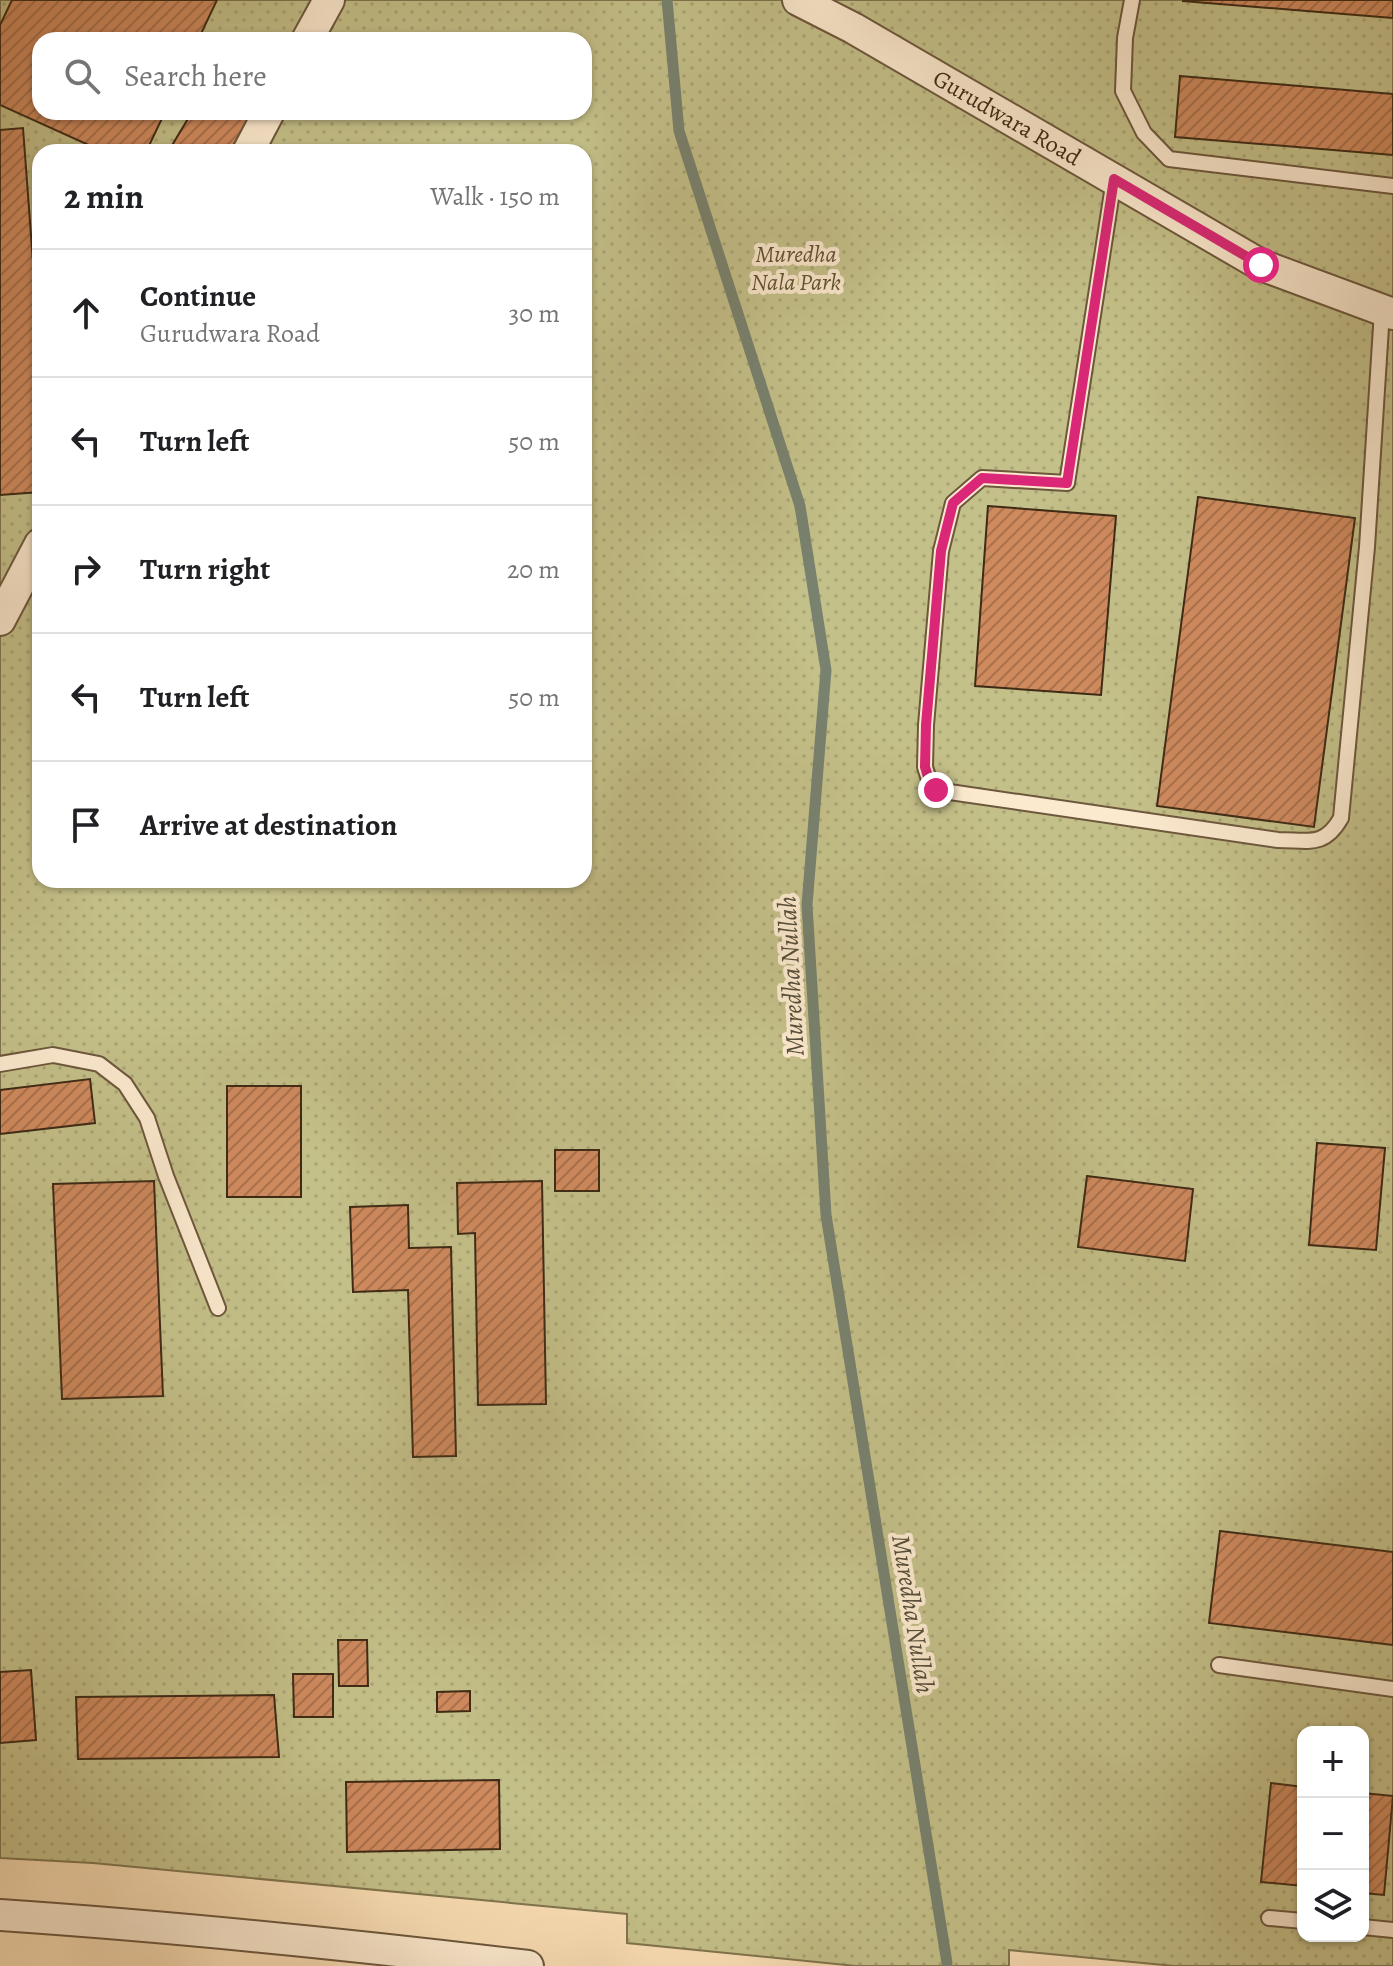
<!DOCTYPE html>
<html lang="en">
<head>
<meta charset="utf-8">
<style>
	:root { --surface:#fff; --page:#f6f6f6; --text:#202124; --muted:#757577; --line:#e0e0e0 }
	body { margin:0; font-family:Alegreya,serif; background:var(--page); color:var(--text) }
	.controls { position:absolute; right:24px; bottom:24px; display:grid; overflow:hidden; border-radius:16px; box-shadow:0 2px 6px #0004 }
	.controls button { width:72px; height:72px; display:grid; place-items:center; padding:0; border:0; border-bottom:2px solid var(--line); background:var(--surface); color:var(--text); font:40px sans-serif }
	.stop { position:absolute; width:24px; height:24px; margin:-18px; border:6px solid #db2777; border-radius:50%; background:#fff }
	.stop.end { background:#db2777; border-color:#fff; box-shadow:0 2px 8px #0008 }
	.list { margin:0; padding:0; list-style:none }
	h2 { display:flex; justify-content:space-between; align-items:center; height:104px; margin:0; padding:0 32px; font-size:34px }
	h2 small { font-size:26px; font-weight:400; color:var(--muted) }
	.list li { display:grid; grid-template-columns:52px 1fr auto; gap:24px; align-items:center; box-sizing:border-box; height:128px; padding:0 32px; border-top:2px solid var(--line) }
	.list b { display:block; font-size:30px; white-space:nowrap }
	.list p { margin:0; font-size:26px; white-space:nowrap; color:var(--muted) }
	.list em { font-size:26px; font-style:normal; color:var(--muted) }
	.icon { flex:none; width:44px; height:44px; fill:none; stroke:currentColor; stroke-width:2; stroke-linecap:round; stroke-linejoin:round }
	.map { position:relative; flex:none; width:1393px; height:1966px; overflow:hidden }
	.search { position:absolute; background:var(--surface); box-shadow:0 2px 6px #0004; left:32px; top:32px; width:560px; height:88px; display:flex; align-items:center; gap:20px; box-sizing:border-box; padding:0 28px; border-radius:24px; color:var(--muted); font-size:30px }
	.panel { position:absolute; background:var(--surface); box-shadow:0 2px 6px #0004; left:32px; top:144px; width:560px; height:744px; border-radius:24px }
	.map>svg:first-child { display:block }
	.grass { fill:url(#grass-dots); stroke:#81754f; stroke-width:2; fill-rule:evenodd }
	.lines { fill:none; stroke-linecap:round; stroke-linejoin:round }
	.stream { stroke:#78826f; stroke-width:11 }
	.building { fill:url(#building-hatch); stroke:#3e2a15; stroke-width:2 }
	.service-casing { stroke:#6d573d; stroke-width:18 }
	.minor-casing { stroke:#6d573d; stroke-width:34 }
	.service { stroke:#fceacf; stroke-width:14 }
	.minor { stroke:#fceacf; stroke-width:30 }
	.route { stroke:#db2777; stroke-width:10 }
	.labels { text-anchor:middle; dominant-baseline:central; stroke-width:8; stroke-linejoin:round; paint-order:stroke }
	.street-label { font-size:24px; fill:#3e2a15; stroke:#fceacf }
	.park-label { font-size:24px; font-style:italic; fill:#605032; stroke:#fceacf }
	.water-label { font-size:26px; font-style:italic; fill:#564e3a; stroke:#fceacf }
</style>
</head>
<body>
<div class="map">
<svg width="1393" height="1966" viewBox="0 0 1393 1966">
	<defs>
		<pattern id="grass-dots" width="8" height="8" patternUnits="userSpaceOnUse" patternTransform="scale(2)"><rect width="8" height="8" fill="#c4c089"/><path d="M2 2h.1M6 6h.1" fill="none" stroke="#a9a575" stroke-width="1.8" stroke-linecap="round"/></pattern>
		<pattern id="building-hatch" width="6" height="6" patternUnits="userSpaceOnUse" patternTransform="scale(2)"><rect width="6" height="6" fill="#cf8a5e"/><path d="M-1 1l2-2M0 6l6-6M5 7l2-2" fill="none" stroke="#a9714c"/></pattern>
	</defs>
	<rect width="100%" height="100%" fill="#fadeb5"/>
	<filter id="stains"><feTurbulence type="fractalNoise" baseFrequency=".0025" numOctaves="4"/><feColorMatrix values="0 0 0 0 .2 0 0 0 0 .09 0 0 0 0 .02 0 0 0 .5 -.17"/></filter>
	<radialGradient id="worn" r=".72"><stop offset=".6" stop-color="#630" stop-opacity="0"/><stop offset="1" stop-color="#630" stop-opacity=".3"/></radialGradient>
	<!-- grass -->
	<path class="grass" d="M0 0H1393V1966H1174L1009 1950V1966H856L627 1943V1914L93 1863 0 1858ZM40 40H584V112H40ZM40 152H584V880H40ZM1303 1732H1363V1936H1303Z"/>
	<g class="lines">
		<!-- stream -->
		<path class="stream" d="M667 0 679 131 800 506 826 670 807 905 826 1215 947 1963"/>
	</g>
	<!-- building -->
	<path class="building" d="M12 0H217L198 40H40V112H165L146 152H104L0 105V25Z
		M1393 0V18L1183 1V0Z
		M1180 76 1393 94V155L1175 137Z
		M192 112H254L229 152H168Z
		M23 128 40 355V492L0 495V130Z
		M1198 497 1355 518 1314 827 1157 806Z
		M988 506 1116 516 1101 695 975 686Z
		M90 1079 95 1123 0 1134V1090Z
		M227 1086H301V1197H227Z
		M1317 1143 1385 1148 1376 1250 1309 1245Z
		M555 1150H599V1191H555Z
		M1087 1176 1193 1189 1185 1261 1078 1247Z
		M154 1181 163 1396 62 1399 53 1184Z
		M542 1181 546 1404 478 1405 475 1233 458 1234 457 1183Z
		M408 1205 409 1248 451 1247 456 1456 413 1457 408 1290 353 1292 350 1207Z
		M1220 1531 1393 1552V1645L1209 1623Z
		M338 1640H367L368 1686H339Z
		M31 1670 36 1740 0 1743V1672Z
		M293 1674H333V1717H294Z
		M470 1691V1711L437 1712V1692Z
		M274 1695 279 1757 78 1759 76 1697Z
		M499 1780 500 1849 347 1852 346 1782Z
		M1271 1783 1303 1787V1886L1261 1882Z
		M1363 1793 1393 1796 1384 1895 1363 1893Z"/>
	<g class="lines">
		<!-- service casing -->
		<g class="service-casing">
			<path id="service" d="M1132 0 1125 38 1123 91 1144 133 1169 159 1393 186
				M1114 179 1067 483 982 478 953 503 941 551 926 725 925 767 930 783 936 790 1278 840C1308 840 1324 848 1341 818L1367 547 1382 311
				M0 1064 53 1055 99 1064 125 1084 147 1118 166 1176 218 1308
				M1219 1665 1393 1689
				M1269 1918 1303 1921
				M1363 1927 1393 1930"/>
		</g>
		<!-- minor casing -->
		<g class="minor-casing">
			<g id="minor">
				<path id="s1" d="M798 0 853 28 1261 265 1393 314"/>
				<path d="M307 40 329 0"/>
				<path d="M248 152 269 112"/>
				<path d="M0 620 40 544"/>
				<path d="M0 1915C177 1927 353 1945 528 1966"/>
			</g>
		</g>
		<!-- service -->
		<use href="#service" class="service"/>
		<!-- minor -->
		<use href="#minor" class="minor"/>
	</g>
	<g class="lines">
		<!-- route -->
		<path class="route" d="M936 790 930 783 925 767 926 725 941 551 953 503 982 478 1067 483 1114 179 1261 265"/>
	</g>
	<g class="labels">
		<!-- street labels -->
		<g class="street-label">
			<text stroke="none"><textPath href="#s1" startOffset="240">Gurudwara Road</textPath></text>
		</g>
		<!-- park labels -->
		<g class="park-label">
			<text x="796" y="254">Muredha<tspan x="796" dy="28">Nala Park</tspan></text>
		</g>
		<!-- water labels -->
		<g class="water-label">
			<text transform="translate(791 976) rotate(-93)">Muredha Nullah</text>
			<text transform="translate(913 1614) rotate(81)">Muredha Nullah</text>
		</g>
	</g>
	<rect width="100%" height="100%" filter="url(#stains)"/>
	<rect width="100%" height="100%" fill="url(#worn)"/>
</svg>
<div class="controls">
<button>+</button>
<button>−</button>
<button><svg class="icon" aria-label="layers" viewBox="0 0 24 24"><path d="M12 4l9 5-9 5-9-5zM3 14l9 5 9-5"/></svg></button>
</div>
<div class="stop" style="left:1261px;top:265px"></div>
<div class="stop end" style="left:936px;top:790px"></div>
<div class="search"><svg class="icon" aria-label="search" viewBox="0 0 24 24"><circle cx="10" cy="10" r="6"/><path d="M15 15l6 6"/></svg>Search here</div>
<section class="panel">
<h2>2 min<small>Walk · 150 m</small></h2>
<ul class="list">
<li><svg class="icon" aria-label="ahead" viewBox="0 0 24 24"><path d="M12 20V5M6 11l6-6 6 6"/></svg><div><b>Continue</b><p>Gurudwara Road</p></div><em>30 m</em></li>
<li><svg class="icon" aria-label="left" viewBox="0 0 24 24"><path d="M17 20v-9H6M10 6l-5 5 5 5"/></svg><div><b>Turn left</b></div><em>50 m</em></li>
<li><svg class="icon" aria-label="right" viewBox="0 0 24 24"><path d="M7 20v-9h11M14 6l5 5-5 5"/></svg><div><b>Turn right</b></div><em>20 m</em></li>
<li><svg class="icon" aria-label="left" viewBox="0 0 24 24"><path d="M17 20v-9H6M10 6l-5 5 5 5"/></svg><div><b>Turn left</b></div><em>50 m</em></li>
<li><svg class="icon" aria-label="arrive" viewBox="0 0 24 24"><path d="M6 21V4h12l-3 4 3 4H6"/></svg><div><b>Arrive at destination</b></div></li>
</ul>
</section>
</div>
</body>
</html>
